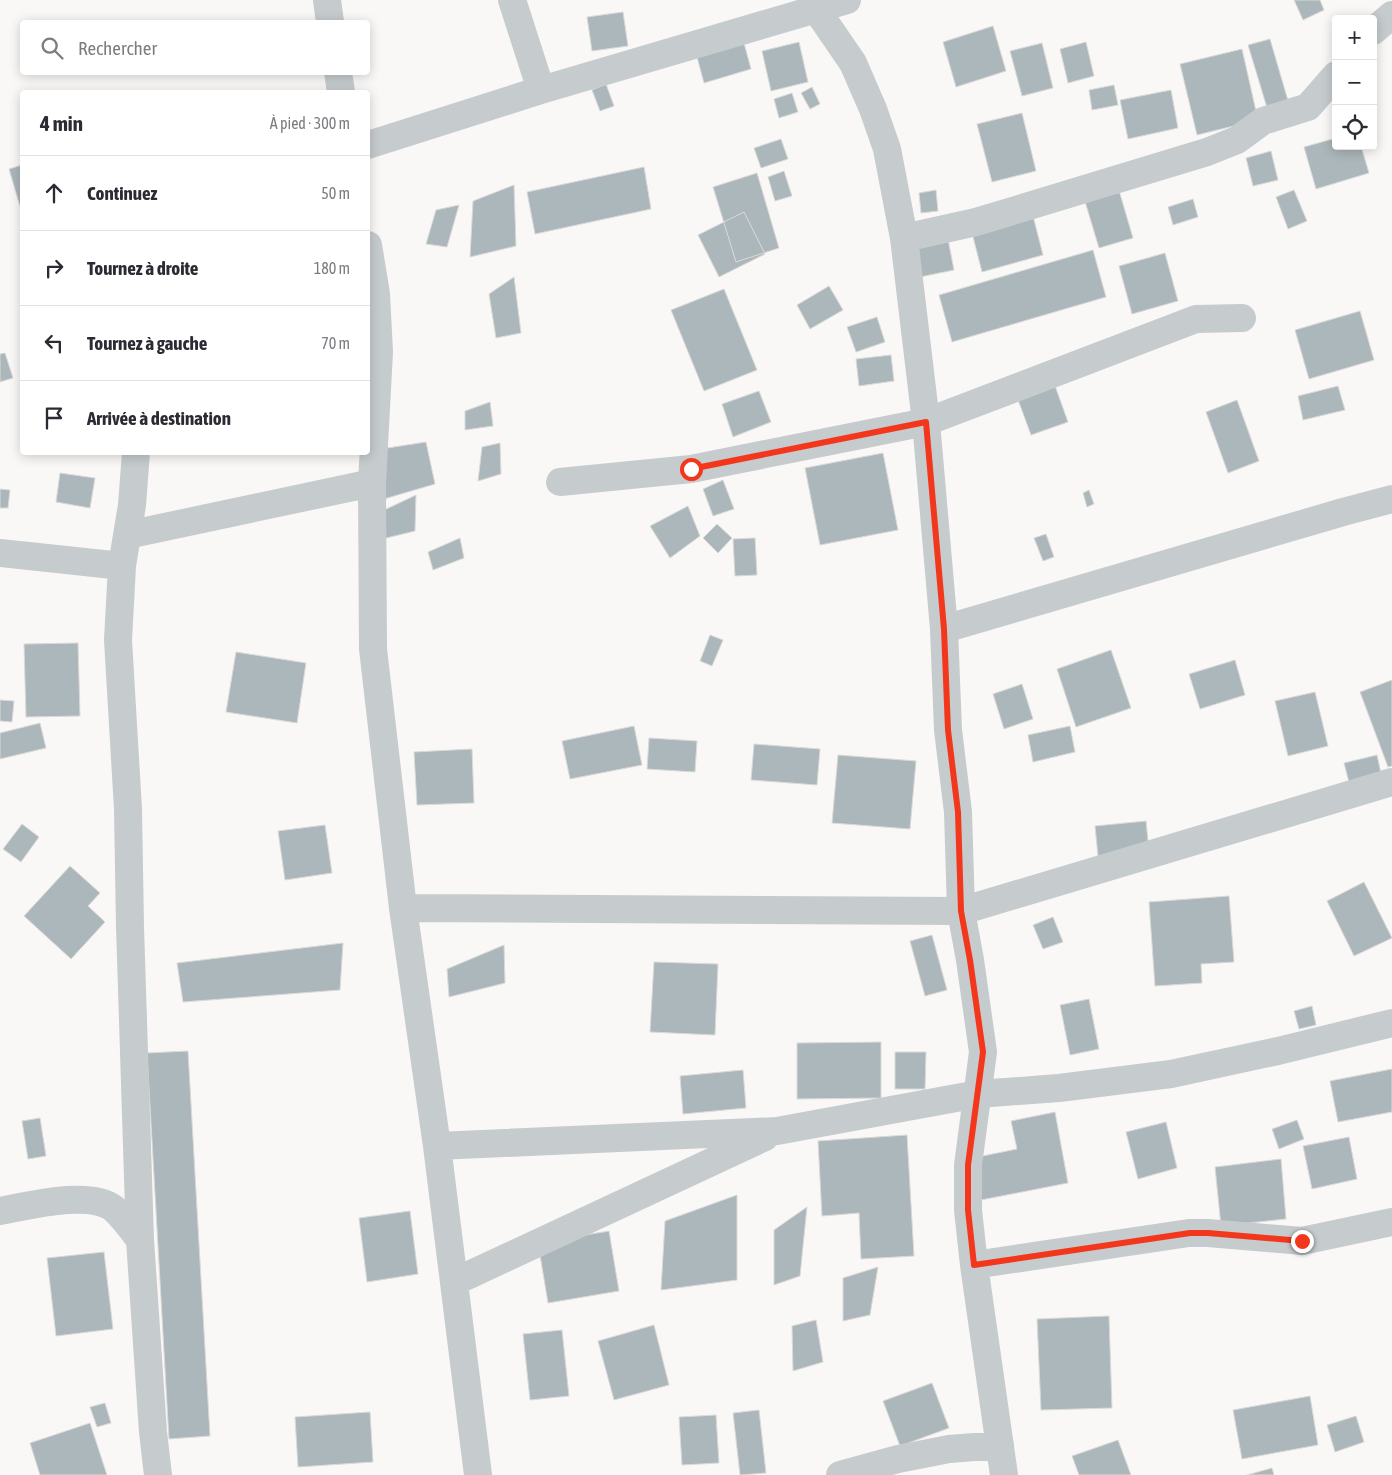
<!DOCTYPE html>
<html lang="fr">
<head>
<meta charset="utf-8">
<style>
	:root { --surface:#fff; --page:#f7f7f7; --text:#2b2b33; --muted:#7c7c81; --line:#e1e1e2 }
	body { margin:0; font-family:"Asap Condensed",sans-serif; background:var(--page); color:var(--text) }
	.controls { position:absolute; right:15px; top:15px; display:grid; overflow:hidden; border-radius:5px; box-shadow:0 2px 12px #0003 }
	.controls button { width:45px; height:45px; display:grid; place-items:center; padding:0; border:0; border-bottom:1px solid var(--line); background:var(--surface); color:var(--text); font:25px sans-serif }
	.stop { position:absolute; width:15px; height:15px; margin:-11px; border:4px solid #f3371c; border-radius:50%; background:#fff }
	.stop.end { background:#f3371c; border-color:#fff; box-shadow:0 1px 5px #0008 }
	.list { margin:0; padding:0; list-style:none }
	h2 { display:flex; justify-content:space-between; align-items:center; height:65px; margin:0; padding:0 20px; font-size:21px }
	h2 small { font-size:16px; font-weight:400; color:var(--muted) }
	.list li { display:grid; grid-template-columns:32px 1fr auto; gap:15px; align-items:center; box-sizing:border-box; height:75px; padding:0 20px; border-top:1px solid var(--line) }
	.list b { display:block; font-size:19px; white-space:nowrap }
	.list em { font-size:16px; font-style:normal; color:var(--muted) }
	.icon { flex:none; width:28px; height:28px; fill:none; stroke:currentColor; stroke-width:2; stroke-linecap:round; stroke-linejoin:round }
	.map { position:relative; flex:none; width:1392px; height:1475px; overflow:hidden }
	.search { position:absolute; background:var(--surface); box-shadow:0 2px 12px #0003; left:20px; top:20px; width:350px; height:55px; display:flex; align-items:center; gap:12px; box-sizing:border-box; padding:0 18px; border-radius:5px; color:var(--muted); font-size:19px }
	.panel { position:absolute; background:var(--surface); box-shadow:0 2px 12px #0003; left:20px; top:90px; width:350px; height:365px; border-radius:5px }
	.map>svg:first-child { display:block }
	.building { fill:#acb7bb; stroke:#dadad8 }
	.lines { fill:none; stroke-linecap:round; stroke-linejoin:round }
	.minor { stroke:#c6cbce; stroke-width:28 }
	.route { stroke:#f3371c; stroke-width:6 }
</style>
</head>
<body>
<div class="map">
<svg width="1392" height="1475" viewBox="0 0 1392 1475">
	<rect width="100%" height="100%" fill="#f9f8f6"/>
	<!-- building -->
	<path class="building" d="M1294 0H1320L1324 10 1303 20Z
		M623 12 628 46 592 51 587 17Z
		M993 26 1006 71 956 87 943 42Z
		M1270 39 1289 104 1268 111 1248 45Z
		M799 42 808 82 771 91 762 51Z
		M1086 42 1094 76 1068 83 1060 49Z
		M744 43 751 69 704 83 697 57Z
		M1042 43 1053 88 1022 96 1010 51Z
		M1242 49 1258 120 1197 135 1180 64Z
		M606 84 614 106 600 111 592 90Z
		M1114 85 1118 105 1092 110 1089 90Z
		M812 87 820 104 810 109 801 93Z
		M1171 90 1178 128 1128 139 1120 100Z
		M792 93 798 112 779 118 774 99Z
		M1022 113 1036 171 992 182 977 124Z
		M1336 138V146H1361L1369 173 1316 189 1304 147Z
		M781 139 788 159 761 168 754 148Z
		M1271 151 1278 180 1253 186 1246 158Z
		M22 165V213L9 169Z
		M644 167 651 209 535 234 527 192Z
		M784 171 792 196 775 201 768 177Z
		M757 173 779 248 736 262 713 187Z
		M514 185 516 246 470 257 473 201Z
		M1118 187 1133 238 1099 248 1084 198Z
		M936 190 938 211 921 213 919 193Z
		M1294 190 1307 221 1288 229 1276 197Z
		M1193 199 1198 217 1173 225 1168 207Z
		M459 205 447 247 426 244 436 210Z
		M744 212 765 254 719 277 698 235Z
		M1032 212 1043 255 982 272 971 229Z
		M947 234 954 270 920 277 913 241Z
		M1093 250 1106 297 952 342 939 295Z
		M1165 253 1178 301 1132 314 1119 266Z
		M514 277 521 333 496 338 489 294Z
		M829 286 843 310 810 329 797 305Z
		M724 289 757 370 704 391 671 310Z
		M1360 311 1374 360 1309 379 1295 330Z
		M877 317 885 342 856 352 847 327Z
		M5 353 13 378 0 382V354Z
		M891 355 894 381 859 386 856 359Z
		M1054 383 1068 422 1031 435 1017 397Z
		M1338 386 1345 410 1303 420 1298 396Z
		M759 391 771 422 733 437 722 404Z
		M1237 400 1259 461 1228 473 1206 412Z
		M490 402 493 426 465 430V411Z
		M426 442 435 484 384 499 381 449Z
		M500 443 501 474 478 481 482 447Z
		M883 453 898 530 820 545 805 468Z
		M60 473 95 478 90 508 56 502Z
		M723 480 734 509 713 516 703 489Z
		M0 489 10 490 8 508H0Z
		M1089 490 1094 504 1087 507 1083 493Z
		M416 495 415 531 378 540 380 512Z
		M688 506 700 536 670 558 650 526Z
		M717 524 732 538 718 553 703 538Z
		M1046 534 1054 557 1043 561 1034 538Z
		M460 538 464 558 433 570 428 552Z
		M755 538 757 575 735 576 733 539Z
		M710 635 723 640 712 666 700 661Z
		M78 643 80 716 26 717 24 644Z
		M1111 650 1131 708 1076 727 1057 669Z
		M236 652 306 663 297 723 226 712Z
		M1235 660 1245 695 1200 709 1189 674Z
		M1392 680V766L1388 767 1360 692Z
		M1022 684 1033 719 1004 729 993 694Z
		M1315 692 1328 746 1288 756 1275 701Z
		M0 700 14 701 12 722 0 721Z
		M40 723 46 748 0 759V733Z
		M634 726 642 765 570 779 562 741Z
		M1070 726 1075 752 1033 762 1028 735Z
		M649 738 697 741 695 772 647 769Z
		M754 744 820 749 817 785 751 780Z
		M472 749 474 803 417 805 414 752Z
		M838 755 916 761 910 829 832 823Z
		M1377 755 1382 778 1350 786 1344 763Z
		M1146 821 1149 851 1098 856 1095 826Z
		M22 824 39 837 21 862 3 849Z
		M325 825 332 873 285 880 278 831Z
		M70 866 100 893 88 906 105 922 71 959 24 916Z
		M1364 882 1392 938 1354 956 1327 901Z
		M1229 896 1234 962 1201 964 1202 983 1155 986 1149 902Z
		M1053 917 1063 942 1043 949 1033 925Z
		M932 935 947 990 925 996 910 941Z
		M343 943 340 990 183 1002 177 963Z
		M504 945 505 983 449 997 447 969Z
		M654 962 718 964 715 1035 650 1032Z
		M1089 999 1099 1049 1070 1055 1060 1005Z
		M1312 1006 1316 1025 1299 1029 1294 1011Z
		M881 1042V1098L797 1099V1043Z
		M188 1051 210 1436 169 1439 147 1053Z
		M895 1052H926L925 1089H895Z
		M1392 1069V1112L1338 1122 1330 1081Z
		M743 1070 746 1108 683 1114 680 1076Z
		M1055 1112 1068 1183 981 1200 973 1158 1017 1149 1011 1121Z
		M40 1118 46 1156 28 1159 22 1121Z
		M1297 1120 1304 1139 1279 1149 1272 1129Z
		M1166 1122 1177 1168 1138 1179 1126 1132Z
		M907 1135 914 1256 861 1259 859 1213 822 1216 818 1141Z
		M1349 1137 1357 1179 1312 1189 1303 1146Z
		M1281 1159 1286 1219 1221 1226 1215 1167Z
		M737 1195V1280L661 1290 665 1221Z
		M807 1207 800 1276 774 1285V1230Z
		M410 1211 418 1274 367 1282 359 1218Z
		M609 1231 619 1291 548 1303 538 1243Z
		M104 1252 113 1329 56 1336 47 1258Z
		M878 1267 870 1315 843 1321V1278Z
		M1109 1316 1112 1408 1041 1410 1037 1319Z
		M816 1320 823 1362 793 1371 792 1326Z
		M654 1325 669 1385 614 1400 598 1341Z
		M562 1330 569 1396 530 1400 523 1334Z
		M932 1383 949 1428 900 1446 883 1401Z
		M1310 1396 1318 1445 1242 1459 1233 1410Z
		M105 1403 111 1423 97 1427 90 1407Z
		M759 1410 766 1473 740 1475 733 1413Z
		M370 1412 373 1462 298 1467 295 1417Z
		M716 1415 719 1463 682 1465 679 1417Z
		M1356 1416 1364 1442 1335 1452 1327 1425Z
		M90 1423 107 1475H40L30 1443Z
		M1118 1440 1131 1475H1079L1072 1456Z
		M1272 1468 1274 1475H1247Z"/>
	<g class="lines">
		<!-- minor -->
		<path class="minor" d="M327 0 330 22
			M512 0 541 90
			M816 9 853 63 873 109 887 149 904 238 926 422 944 629 948 730 958 812 961 911 970 960 983 1052 968 1165V1210L974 1265 1004 1475
			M1373 31 1392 15
			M338 72 341 92
			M368 145 541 90 847 0
			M904 238 976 222 1207 152 1237 140 1263 121 1308 107 1336 75
			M368 245 376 294 379 352 372 483 373 649 403 908 437 1146 478 1475
			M136 452 132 505 122 566 118 640 128 809 130 927 140 1240 153 1432 158 1475
			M560 482 691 469 926 422 1196 319 1242 318
			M127 535 372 483
			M0 553 122 566
			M944 629 1343 512 1392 499
			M403 908 961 911 1392 782
			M437 1146 777 1131 978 1094 1059 1088 1171 1074 1278 1051 1392 1023
			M0 1211C28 1206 89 1190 113 1208 123 1217 132 1229 140 1240
			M974 1265 1189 1233H1208L1302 1241 1392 1222
			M454 1282 765 1137
			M840 1475 898 1459 949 1449 1000 1445"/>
	</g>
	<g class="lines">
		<!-- route -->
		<path class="route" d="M691 469 926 422 944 629 948 730 958 812 961 911 970 960 983 1052 968 1165V1210L974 1265 1190 1233H1208L1302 1241"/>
	</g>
</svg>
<div class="controls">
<button>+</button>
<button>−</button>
<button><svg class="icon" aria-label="locate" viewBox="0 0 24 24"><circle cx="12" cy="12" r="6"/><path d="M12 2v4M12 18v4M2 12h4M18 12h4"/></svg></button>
</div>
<div class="stop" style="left:691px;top:469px"></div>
<div class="stop end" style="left:1302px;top:1241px"></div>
<div class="search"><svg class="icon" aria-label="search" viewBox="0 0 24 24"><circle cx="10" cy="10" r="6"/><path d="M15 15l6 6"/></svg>Rechercher</div>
<section class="panel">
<h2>4 min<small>À pied · 300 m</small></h2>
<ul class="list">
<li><svg class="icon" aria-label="ahead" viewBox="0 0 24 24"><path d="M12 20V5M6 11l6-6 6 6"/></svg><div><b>Continuez</b></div><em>50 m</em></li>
<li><svg class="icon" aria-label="right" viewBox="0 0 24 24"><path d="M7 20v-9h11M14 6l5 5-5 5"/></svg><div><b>Tournez à droite</b></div><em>180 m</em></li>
<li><svg class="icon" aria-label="left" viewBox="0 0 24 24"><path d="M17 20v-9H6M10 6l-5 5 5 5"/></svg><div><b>Tournez à gauche</b></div><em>70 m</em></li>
<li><svg class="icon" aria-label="arrive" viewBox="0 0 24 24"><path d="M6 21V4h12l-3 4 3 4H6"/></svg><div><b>Arrivée à destination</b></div></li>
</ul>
</section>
</div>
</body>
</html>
